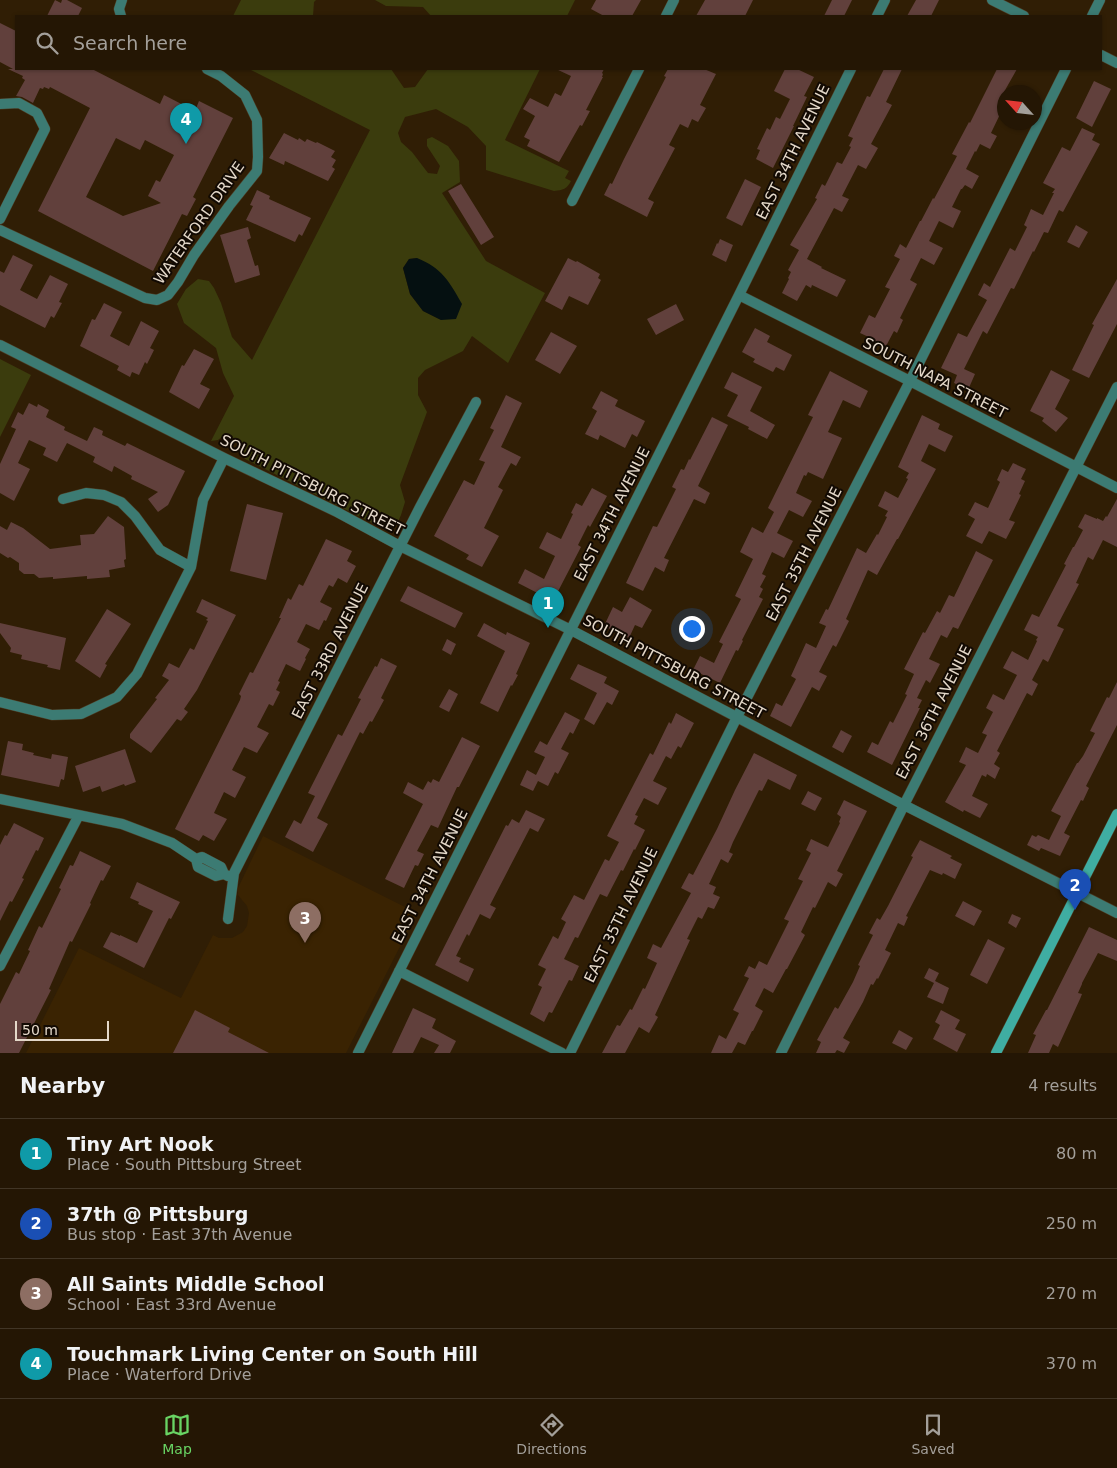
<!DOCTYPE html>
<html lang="en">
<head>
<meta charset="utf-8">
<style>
	:root { --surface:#241604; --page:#302313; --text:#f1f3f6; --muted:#a39f9a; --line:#413526; --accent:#69d464 }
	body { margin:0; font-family:"DejaVu Sans",sans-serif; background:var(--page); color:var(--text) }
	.compass { position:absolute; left:997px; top:85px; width:45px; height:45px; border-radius:50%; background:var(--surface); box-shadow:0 1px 4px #0004; rotate:297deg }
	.scale { position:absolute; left:15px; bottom:12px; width:94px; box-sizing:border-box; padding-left:5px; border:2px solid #e4d8c9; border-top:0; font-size:14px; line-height:18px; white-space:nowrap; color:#e4d8c9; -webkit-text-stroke:4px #120a03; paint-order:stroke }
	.you { position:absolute; left:691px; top:628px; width:18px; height:18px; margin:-12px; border:4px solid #fff; border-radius:50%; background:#1a73e8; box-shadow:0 0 0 8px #1a73e833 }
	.badge { display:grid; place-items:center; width:32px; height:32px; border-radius:50%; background:var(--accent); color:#fff; font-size:16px; font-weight:700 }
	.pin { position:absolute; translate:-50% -41px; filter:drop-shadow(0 1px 2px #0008) }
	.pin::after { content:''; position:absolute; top:26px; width:18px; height:15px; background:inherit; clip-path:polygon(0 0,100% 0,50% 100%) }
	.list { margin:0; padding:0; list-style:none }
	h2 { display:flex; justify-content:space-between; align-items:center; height:65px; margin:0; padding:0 20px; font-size:21px }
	h2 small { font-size:16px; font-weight:400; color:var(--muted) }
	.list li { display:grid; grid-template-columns:32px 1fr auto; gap:15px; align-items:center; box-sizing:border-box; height:70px; padding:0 20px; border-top:1px solid var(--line) }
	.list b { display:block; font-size:19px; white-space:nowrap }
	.list p { margin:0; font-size:16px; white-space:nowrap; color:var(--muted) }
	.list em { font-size:16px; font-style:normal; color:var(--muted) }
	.icon { flex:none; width:28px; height:28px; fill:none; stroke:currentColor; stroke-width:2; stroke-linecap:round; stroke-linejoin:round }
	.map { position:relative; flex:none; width:1117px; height:1053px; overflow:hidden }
	.search { position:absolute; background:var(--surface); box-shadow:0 1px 4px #0004; left:15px; right:15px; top:15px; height:55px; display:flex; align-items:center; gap:12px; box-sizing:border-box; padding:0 18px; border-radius:0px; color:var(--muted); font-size:19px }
	.sheet { height:345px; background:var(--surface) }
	nav { display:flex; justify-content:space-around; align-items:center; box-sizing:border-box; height:70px; border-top:1px solid var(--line); background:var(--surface); font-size:14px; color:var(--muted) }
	nav a { display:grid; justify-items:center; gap:2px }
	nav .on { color:var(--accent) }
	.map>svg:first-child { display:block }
	.built { fill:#3a2302 }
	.green { fill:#3b3c0d; fill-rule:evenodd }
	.water { fill:#051011 }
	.building { fill:#61403c; fill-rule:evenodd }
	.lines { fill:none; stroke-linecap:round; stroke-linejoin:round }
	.street-casing { stroke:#4d3c24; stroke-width:11 }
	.secondary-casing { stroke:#4d3c24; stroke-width:11 }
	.street { stroke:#3c7b73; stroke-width:10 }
	.secondary { stroke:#3fada2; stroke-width:10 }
	.labels { text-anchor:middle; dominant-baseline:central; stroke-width:4; stroke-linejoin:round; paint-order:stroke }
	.street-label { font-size:15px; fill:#e4d8c9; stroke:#120a03 }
</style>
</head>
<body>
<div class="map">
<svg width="1117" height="1053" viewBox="0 0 1117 1053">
	<rect width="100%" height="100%" fill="#301e05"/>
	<!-- built -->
	<path class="built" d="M263 836 417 913 346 1053H26L79 948 181 998 213 935 219 938H232L243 932 247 926 249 913 247 906 238 895V888Z"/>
	<!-- green -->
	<path class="green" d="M241 0H316L314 2 313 16H233Z
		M375 0H575L567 16H431L423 7 386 6Z
		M249 69H391L404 88 415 87 428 69H540L505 140 569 171 565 178 571 181C567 189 563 190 554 191L486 170V146L468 127 436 109 405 117 398 133 401 142 412 152 428 173 437 174 440 166 427 146V139L432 137 448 146 459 161 460 182 442 193 486 261 545 293 508 363 472 336 463 351 425 370 418 378V395L427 412 400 485 405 502 401 515 396 526 389 530 382 528 245 459 241 453 240 445 223 436 218 440 211 441 234 396 223 373 216 348 184 323 177 304 186 289 198 279 209 281 214 288 221 303 232 337 252 360 370 130ZM417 258 441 320 423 311 410 294 403 268 409 259Z
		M0 359 31 375 0 437Z"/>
	<!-- water -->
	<path class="water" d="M417 258C442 268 449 281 462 304L456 319 441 320 423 311 410 294 403 268 409 259Z"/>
	<!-- building -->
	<path class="building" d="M55 0 61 3 62 0H67L82 8 78 16H47Z
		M596 0H641L632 16H604L591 9Z
		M705 0H753L745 16H696Z
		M832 0H852L844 16H824Z
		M916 0H939L931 16H907Z
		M0 23 16 31V69H92L160 104 164 95 195 111 199 101 233 118 193 197 196 199 187 216 182 214 153 271 38 211 90 108 50 87 49 89 44 87 43 89 40 88 33 103 22 97 16 96 25 80 22 78 23 76 8 69H13L0 62ZM116 138 140 150 145 140 174 155 160 182 156 180 148 196 161 203 123 216 86 197Z
		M556 69H604L602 73 603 74 602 77H603L586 110 590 111 582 126 580 125 559 162 527 146 530 140 524 137 535 116 523 109 530 98 548 107 555 93 561 96 571 76Z
		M668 69H704L716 74 700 105 706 108 698 122 692 119 688 128 680 124 669 145 675 148 648 199 654 202 647 217 604 195 610 183 612 184 624 159 666 77 664 76Z
		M785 69H797L814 77 804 96 807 97 793 126H794L773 168 756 159 760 150 757 149 767 128 770 130 776 117 780 119 790 99 774 91Z
		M884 69H902L886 102 892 105 871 144 878 148 866 169 858 165 842 196 849 199 842 212 834 208 807 259 822 267 821 268 846 280 837 297 812 285 811 288 806 285 797 301 782 293 789 279 788 278 791 272 788 270 799 250 790 245 817 199 815 198 822 184 825 186 837 162 842 164 851 147 849 146 853 138 848 136 867 96 870 97Z
		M997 69H1017L1004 92V106L991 133 997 136 990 149 980 144 976 152 975 151 966 169 979 176 972 189 965 185 962 189H961L952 207 961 211 953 228 939 221 929 241 943 248 934 265 921 258 910 280 917 284 900 318 903 320 897 333 894 331 885 348 872 341 873 339 860 333 869 315 875 318 890 289 885 287 900 259 894 256 900 244 906 248 920 221H921L933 198 934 199 957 156 952 154 969 122 970 123Z
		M1094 81 1111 89 1092 127 1076 118Z
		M1082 128 1095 134 1092 140 1100 144 1063 212 1059 210 1048 233 1044 232 1034 252 1033 251 1014 289 1011 288 987 334 983 331 964 369 975 374 968 390 954 383 957 375 941 368 958 333 967 337 987 300 978 295 984 283 990 287 1010 248 1015 251 1027 227 1024 225 1031 209 1043 215 1054 193H1052L1055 189 1043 183 1062 147 1070 151Z
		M284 133 298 140 299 138 305 142 307 139 316 143 317 142 335 151 331 157 336 160 332 167 335 169 328 181 285 161 284 165 269 158Z
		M745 179 761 187 742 226 726 218Z
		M461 184 494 237 481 245 448 191Z
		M257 190 270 196 269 199 311 218 302 236 299 234 295 242 246 220 253 206 250 205Z
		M1076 225 1088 232 1079 248 1067 242Z
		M248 227 251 238 247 240 255 266 258 265 260 275 235 283 220 235Z
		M720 239 733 245 726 262 712 255 717 243 718 244Z
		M13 255 33 265 20 290 37 299 50 275 68 284 59 302 62 303 54 318 51 316 45 328 0 305V271L4 273Z
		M568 258 576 262 577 261 600 274 598 278 601 280 588 305 569 296 562 310 545 301Z
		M1117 279V324L1089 378 1072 370 1094 325 1092 324Z
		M104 303 122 312 110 336 129 346 141 321 159 331 150 348 154 350 147 364 145 362 139 375 132 372 130 377 117 370 119 366 80 346 92 319 95 320Z
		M676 304 684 320 656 335 647 319Z
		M755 328 770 336 767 342 792 355 784 371 776 367 773 372 753 362 755 359 742 352Z
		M551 332 577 346 560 374 535 360Z
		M194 349 214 359 200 384 210 389 199 409 169 392 182 365 184 366Z
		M1051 370 1070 380 1055 409 1068 418 1056 432 1042 421 1044 418 1030 411Z
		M830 371 868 391 860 408 843 400 828 432 842 438 823 479 808 472 806 476 804 475 796 493 812 501 803 517 789 510 777 533 793 541 784 558 772 552 762 574 766 576 760 587 763 589 759 597 763 599 742 640 743 641 738 651 736 650 720 683 693 670 700 656 714 663 723 644 719 642 741 599 735 596 753 559 740 552 752 527 763 533 774 512 768 508 813 417 808 415Z
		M732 372 762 387 750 411 775 425 767 439 748 429 749 427 727 416 738 395 724 388Z
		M601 391 618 400 615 406 645 421 637 437 632 434 625 448 600 435 598 440 585 434 597 411 592 408Z
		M506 395 522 403 501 447 521 457 516 466 511 463 498 487 503 490 484 528 499 536 482 567 466 559 469 555 434 536 464 480 474 485 485 462 479 460 494 430 490 428Z
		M29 403 37 407 38 404 49 410 46 417 65 427 64 430 87 441 94 427 103 431 102 435 125 446 127 443 185 471 168 505 158 512 148 499 158 492 131 479 132 476 114 466 112 472 93 462 95 457 67 443 57 462 43 455 46 448 29 440 18 463 30 469 14 501 0 493V464L16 429 11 427 18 412 23 415Z
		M922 415 940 424 938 429 953 436 945 452 929 444 921 461 936 469 898 539H897L877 575 868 570 846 619 849 621 836 647 833 645 819 672 827 676 819 691 812 687 791 727 770 716 776 703 782 706 796 679 791 676 806 643 816 648 826 626 819 623 826 609 828 610 857 548 866 553 877 534 878 535 887 517 885 516 888 511 878 506 885 491 898 498 908 479 906 478 909 473 898 467Z
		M712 417 728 425 698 486 710 493 705 504 694 499 664 558 669 560 664 572 655 567 643 591 626 583 653 526 657 527 676 489 672 487 681 469 684 470 689 459 690 460Z
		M1013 463 1026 469 1021 479 1025 481 1019 494 1021 495 1009 520 1015 522 1006 539 989 531 982 544 966 536 975 519 968 515 975 502 988 508 1000 482 997 480 1002 469 1008 472Z
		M592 488 607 496 590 527 588 525 578 545 581 547 553 601 518 583 525 569 544 579 555 556 539 548 547 532 561 539 573 514 571 513 576 503 582 506Z
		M1117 499V547L1103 540 1093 560 1088 557 1076 583 1079 584 1057 626 1064 629 1048 662 1043 659 1032 680 1038 684 1032 696 1027 693 997 751 1000 753 994 764 1000 768 995 779 987 774 986 777 982 775 972 796 988 804 980 818 964 810 963 812 945 802 966 765 959 762 966 747 978 753 987 735 982 733 993 712 986 708 993 694 1004 700 1017 675 1003 668 1012 651 1028 660 1037 641 1036 640 1038 637 1024 630 1032 614 1039 617 1066 565 1064 564 1073 547H1074L1083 530 1078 527 1085 514 1097 519V518L1103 521 1106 516 1107 517Z
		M247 504 283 513 266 580 230 571Z
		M108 516 124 527 126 559 124 560 125 567 109 570 110 577 87 579V576L53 579V577L39 578 34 574H24L19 570V563L10 557 8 558 0 553V526L7 530 11 522 23 528 50 549 81 545 80 535 94 534Z
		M326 539 352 551 347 561 356 566 347 583 338 578 333 587 329 585 320 602 332 608 326 621 324 620 319 630 306 624 297 642 310 649 305 658 306 659 300 671 286 664 278 681 280 682 276 690 280 692 273 706 269 704 257 727 269 733 257 753 244 747 232 770 246 777 235 798 224 792 214 813 227 819 214 841 203 835 199 841 175 829 240 700 241 696 239 694 250 672 253 673 255 669 281 618H279L288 598 291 600 299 584 303 586Z
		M976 551 993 560 958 629 953 627 947 638 941 635 929 659 940 664 930 683 926 680 917 698 922 700 918 708H920L892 765 867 752 872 742 878 745 890 721 893 723 907 695 905 694 914 674 904 669 923 632 925 633 937 611 940 613 949 595 954 597Z
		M408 586 463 613 455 628 400 601Z
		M630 597 652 610 642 628 635 625 629 638 604 626 613 607 622 612Z
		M202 599 236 615 197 690 184 709 188 712 181 721 177 719 151 753 130 738V734L157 699 155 698 169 680 162 676 169 663 179 668 190 648 194 650 208 621 206 620 208 618 196 612Z
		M107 609 131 624 105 664 107 665 100 678 75 661Z
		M0 623 66 638 60 670 47 667 48 665 21 659 22 655 10 652 11 648 0 633Z
		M484 623 506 635 507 632 530 643 516 674 518 675 512 686 511 685 498 712 480 703 505 651 477 636Z
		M447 639 456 644 451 655 442 650Z
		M381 658 397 666 381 698 384 700 372 722 370 721 363 734 360 732 317 818 328 824 313 852 285 837 294 820 301 824 315 796 308 793 338 734 342 736 361 699 358 698 375 666 377 667Z
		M578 664 607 677 604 683 619 691 612 705 607 702 594 725 584 719 597 693 570 679Z
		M1117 682V725L1086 786 1089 788 1083 801 1081 800 1064 833 1070 836 1060 856 1041 848 1039 851 1027 845 1032 835 1036 837 1038 835 1049 840 1061 816 1051 811 1077 763H1078L1083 756 1095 733 1090 731 1107 697 1109 698Z
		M449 689 458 694 449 712 439 707Z
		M565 712 580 720 573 734 570 732 561 749 569 753 558 774 555 772 548 786 538 781 533 791 520 785 527 770 536 775 545 757 534 752 540 741 547 745Z
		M676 713 694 723 681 748 678 746 671 759 666 756 653 781 667 788 658 805 644 798 635 815 638 816 634 824 645 830 635 850 634 849 623 871 621 870 607 897 600 894 578 938 575 937 564 959 579 966 572 981 569 980 552 1013 549 1012 544 1022 530 1014 542 987 538 985 546 969 538 965 553 936 558 939 566 922 561 919 574 895 584 900 605 859 609 861 619 842 607 836 650 753 653 755 669 722 671 724Z
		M841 730 852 736 843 753 832 747Z
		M462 737 480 746 459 787H457L438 828 431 825 417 851 424 854 418 866 415 865 404 888 385 879 423 804 403 793 408 782 423 790 428 781 431 783 433 779 439 782Z
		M8 741 23 744 22 750 34 753 33 755 51 759 52 754 68 757 64 780 61 779 59 787 1 775Z
		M125 749 136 782 125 786 124 784 102 792 100 786 83 792 75 766Z
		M754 753 797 775 790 790 768 779 762 791 759 790 733 842 729 852 733 854 728 863 721 859 709 884 716 887 713 894 720 897 714 909 708 907 702 919 698 917 687 939 690 940 655 1015 658 1017 649 1033 639 1027 625 1053H602L617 1025 620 1026 630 1009 632 1010 643 988 645 989 657 963 647 958 653 944 661 948 691 893 681 888 689 873 693 875 717 829 735 790Z
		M808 791 822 798 815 811 801 804Z
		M844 800 867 811 837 871 843 874 836 887 828 882 815 908 813 907 801 932 805 935 787 969H786L773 993 764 988 755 1006 763 1011 753 1031H752L745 1045 738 1042 732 1053H711L719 1035 726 1039 739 1013 733 1010 749 978 744 976 749 966 755 969 759 961 767 965 789 921 784 919 803 881 798 879 811 853 806 850 811 839 828 847 840 823 839 822 841 817 837 814Z
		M526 810 545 819 538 832 530 828 490 905 496 908 490 919 480 914 469 936 467 934 456 956 461 958 459 962 474 969 468 982 435 965 506 825 508 826 512 819 519 823Z
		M14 823 44 838 38 851 36 850 22 878 24 879 12 902 10 901 0 921V845L5 835 7 836Z
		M920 840 952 856 950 858 962 864 955 879 943 873 942 875 930 870 906 916 908 917 904 926 898 923 885 950 891 953 878 979 877 978 873 985 871 984 863 1002 843 1038 850 1042 844 1053 837 1050 835 1053H816L821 1042 817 1040 835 1007 838 1009 853 982 860 966 858 965 873 935 869 933 877 918 880 920 888 906 913 857 911 856Z
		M80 851 111 866 103 881 101 880 90 903 91 904 72 942 70 941 49 989 51 990 19 1053H0V1004L16 972 19 974 30 951 28 950 39 926 42 928 61 889 59 888 70 865 73 866Z
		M137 882 180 902 171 919 169 918 144 968 103 947 111 932 120 936V935L137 943 153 911 138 904 139 902 130 898Z
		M963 901 982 911 974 926 955 916Z
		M1012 914 1021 918 1016 928 1008 923Z
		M1089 927 1117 940V961L1098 953 1082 983V984L1078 993 1082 994 1080 999 1058 1047 1053 1044 1049 1053H1028L1036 1035 1033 1034 1046 1010H1047Z
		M988 939 1005 948 987 984 970 975Z
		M929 968 939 973 935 981 949 988 943 1004 927 997 934 983 924 978Z
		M413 1008 436 1019 432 1028 456 1041 450 1053H434L439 1045 421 1037 413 1053H392Z
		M195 1010 230 1028 228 1032 269 1053H173Z
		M941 1010 960 1020 955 1029 966 1034 957 1052 933 1039 940 1025 935 1022Z
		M899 1030 913 1038 906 1050 892 1043Z"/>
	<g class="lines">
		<!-- street casing -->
		<g class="street-casing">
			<path id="street" d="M992 0 1024 16
				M121 16 119 9 122 0
				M666 16 674 0
				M877 16 885 0
				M1092 16 1100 0
				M1101 55 1117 63
				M0 104 19 103 37 113 45 129 0 219
				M572 201 639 69
				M0 230 145 298 157 300 168 295 178 282 194 255 229 206 257 171 258 157 257 120 245 95 221 76 207 69
				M739 295 910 381 1117 488
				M0 345 224 458 337 512 400 546 571 630 904 805 1117 913
				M63 499 86 493 104 495 121 502 135 516 160 550 191 567
				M0 702 52 715 81 714 117 697 137 674 191 567 203 500 224 458
				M0 799 122 824 172 843 196 859 202 857 221 867 224 874
				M196 859 198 867 216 876 224 874 228 876
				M228 919 234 873 420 507 476 402
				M0 966 79 815
				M399 971 562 1053
				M358 1053 739 295 851 69
				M570 1053 737 717 910 381 1066 69
				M781 1053 904 805 1117 387"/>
		</g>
		<!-- secondary casing -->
		<g class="secondary-casing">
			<path id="secondary" d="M996 1053 1117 814"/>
		</g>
		<!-- street -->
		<use href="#street" class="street"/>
		<!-- secondary -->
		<use href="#secondary" class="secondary"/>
	</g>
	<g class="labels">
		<!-- street labels -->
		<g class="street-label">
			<text transform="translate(793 152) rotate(-64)">EAST 34TH AVENUE</text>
			<text transform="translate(199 223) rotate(-55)">WATERFORD DRIVE</text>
			<text transform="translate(935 378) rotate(27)">SOUTH NAPA STREET</text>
			<text transform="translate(312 485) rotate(27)">SOUTH PITTSBURG STREET</text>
			<text transform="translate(612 514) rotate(-63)">EAST 34TH AVENUE</text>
			<text transform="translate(804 554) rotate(-63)">EAST 35TH AVENUE</text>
			<text transform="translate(330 651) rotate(-63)">EAST 33RD AVENUE</text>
			<text transform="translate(674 667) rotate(28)">SOUTH PITTSBURG STREET</text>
			<text transform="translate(934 712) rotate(-63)">EAST 36TH AVENUE</text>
			<text transform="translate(430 876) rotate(-63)">EAST 34TH AVENUE</text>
			<text transform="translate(621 915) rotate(-64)">EAST 35TH AVENUE</text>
		</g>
	</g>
</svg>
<svg class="compass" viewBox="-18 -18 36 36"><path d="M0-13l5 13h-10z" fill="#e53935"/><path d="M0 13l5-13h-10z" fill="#a39f9a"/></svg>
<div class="scale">50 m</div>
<div class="you"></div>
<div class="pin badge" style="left:548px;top:628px;background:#0f9aa8">1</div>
<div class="pin badge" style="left:1075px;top:910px;background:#1a4fb4">2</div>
<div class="pin badge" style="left:305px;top:943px;background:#8d6e63">3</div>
<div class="pin badge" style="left:186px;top:144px;background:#0f9aa8">4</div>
<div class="search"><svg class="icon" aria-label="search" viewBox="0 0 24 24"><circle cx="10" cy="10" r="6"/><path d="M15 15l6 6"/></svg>Search here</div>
</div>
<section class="sheet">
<h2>Nearby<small>4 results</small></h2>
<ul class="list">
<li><span class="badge" style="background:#0f9aa8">1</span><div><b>Tiny Art Nook</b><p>Place · South Pittsburg Street</p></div><em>80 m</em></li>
<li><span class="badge" style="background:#1a4fb4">2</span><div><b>37th @ Pittsburg</b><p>Bus stop · East 37th Avenue</p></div><em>250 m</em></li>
<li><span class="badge" style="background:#8d6e63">3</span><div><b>All Saints Middle School</b><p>School · East 33rd Avenue</p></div><em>270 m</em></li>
<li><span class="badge" style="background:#0f9aa8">4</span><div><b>Touchmark Living Center on South Hill</b><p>Place · Waterford Drive</p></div><em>370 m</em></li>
</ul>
</section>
<nav>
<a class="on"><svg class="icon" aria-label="map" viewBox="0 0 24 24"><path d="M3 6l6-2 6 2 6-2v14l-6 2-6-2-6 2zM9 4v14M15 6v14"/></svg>Map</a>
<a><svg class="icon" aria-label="directions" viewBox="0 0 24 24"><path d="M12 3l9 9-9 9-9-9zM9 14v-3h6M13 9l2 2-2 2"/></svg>Directions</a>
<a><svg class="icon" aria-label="saved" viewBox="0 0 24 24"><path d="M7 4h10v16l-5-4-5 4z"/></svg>Saved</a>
</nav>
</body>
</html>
